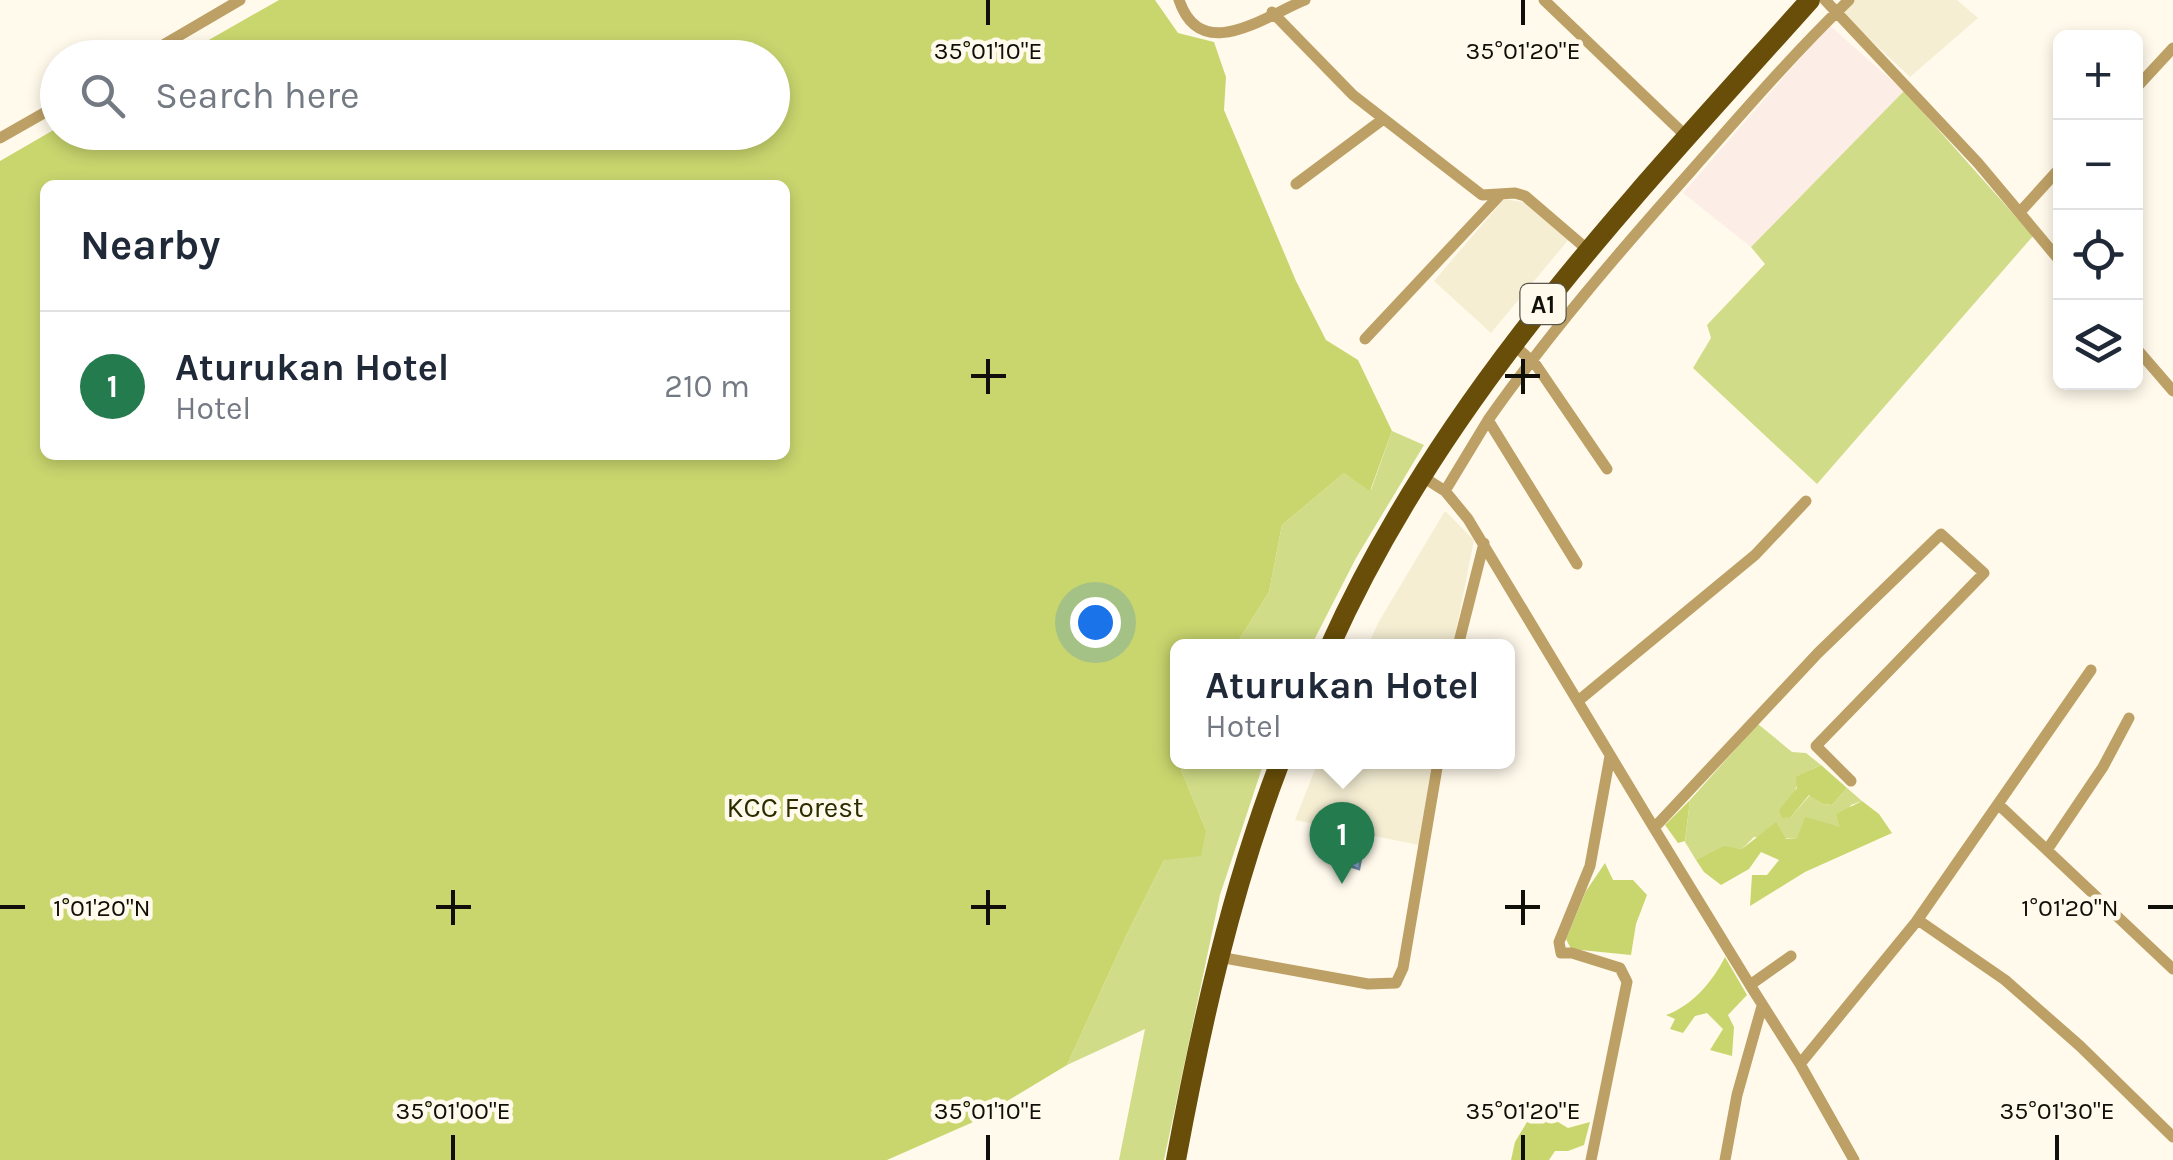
<!DOCTYPE html>
<html lang="en">
<head>
<meta charset="utf-8">
<style>
	:root { --surface:#fff; --page:#f2f2f3; --text:#1f2937; --muted:#747a83; --line:#e0e1e3; --accent:#247b4e }
	body { margin:0; font-family:Karla,sans-serif; background:var(--page); color:var(--text) }
	.controls { position:absolute; right:30px; top:30px; display:grid; overflow:hidden; border-radius:15px; box-shadow:0 5px 15px #0003 }
	.controls button { width:90px; height:90px; display:grid; place-items:center; padding:0; border:0; border-bottom:2px solid var(--line); background:var(--surface); color:var(--text); font:50px sans-serif }
	.you { position:absolute; left:1095px; top:622px; width:35px; height:35px; margin:-25px; border:8px solid #fff; border-radius:50%; background:#1a73e8; box-shadow:0 0 0 15px #1a73e833 }
	.badge { display:grid; place-items:center; width:65px; height:65px; border-radius:50%; background:var(--accent); color:#fff; font-size:32px; font-weight:700 }
	.pin { position:absolute; translate:-50% -82px; filter:drop-shadow(0 2px 5px #0008) }
	.pin::after { content:''; position:absolute; top:52px; width:35px; height:30px; background:inherit; clip-path:polygon(0 0,100% 0,50% 100%) }
	.popup { position:absolute; left:1170px; top:639px; width:345px; height:130px; box-sizing:border-box; display:grid; place-content:center; border-radius:15px; background:var(--surface); filter:drop-shadow(0 2px 8px #0005); font-size:32px; white-space:nowrap; color:var(--muted) }
	.popup b { font-size:38px; color:var(--text) }
	.popup::after { content:''; position:absolute; left:50%; top:100%; margin-left:-20px; border:20px solid transparent; border-top-color:var(--surface) }
	.list { margin:0; padding:0; list-style:none }
	h2 { display:flex; justify-content:space-between; align-items:center; height:130px; margin:0; padding:0 40px; font-size:42px }
	h2 small { font-size:32px; font-weight:400; color:var(--muted) }
	.list li { display:grid; grid-template-columns:65px 1fr auto; gap:30px; align-items:center; box-sizing:border-box; height:150px; padding:0 40px; border-top:2px solid var(--line) }
	.list b { display:block; font-size:38px; white-space:nowrap }
	.list p { margin:0; font-size:32px; white-space:nowrap; color:var(--muted) }
	.list em { font-size:32px; font-style:normal; color:var(--muted) }
	.icon { flex:none; width:55px; height:55px; fill:none; stroke:currentColor; stroke-width:2; stroke-linecap:round; stroke-linejoin:round }
	.map { position:relative; flex:none; width:2173px; height:1160px; overflow:hidden }
	.search { position:absolute; background:var(--surface); box-shadow:0 5px 15px #0003; left:40px; top:40px; width:750px; height:110px; display:flex; align-items:center; gap:25px; box-sizing:border-box; padding:0 35px; border-radius:55px; color:var(--muted); font-size:38px }
	.panel { position:absolute; background:var(--surface); box-shadow:0 5px 15px #0003; left:40px; top:180px; width:750px; height:280px; border-radius:15px }
	.map>svg:first-child { display:block }
	.built { fill:#f5eed3 }
	.education { fill:#fcede7 }
	.green { fill:#d0dc87 }
	.forest { fill:#c9d66e; fill-rule:evenodd }
	.water { fill:#9bc4f1; stroke:#728eab; stroke-width:2.5 }
	.lines { fill:none; stroke-linecap:round; stroke-linejoin:round }
	.minor { stroke:#bda065; stroke-width:11 }
	.trunk { stroke:#684e08; stroke-width:20 }
	.ticks { fill:none; stroke:#110f09; stroke-width:4 }
	.labels { text-anchor:middle; dominant-baseline:central; stroke-width:9; stroke-linejoin:round; paint-order:stroke }
	.shield { fill:#fffaeb; stroke:#58564d; stroke-width:2.5 }
	.shield-label { font-size:25px; font-weight:bold; fill:#110f09 }
	.park-label { font-size:28px; fill:#292d00; stroke:#fffaeb }
	.ticks-label { font-size:25px; text-anchor:middle; fill:#110f09; stroke:#fffaeb; stroke-width:9; stroke-linejoin:round; paint-order:stroke }
</style>
</head>
<body>
<div class="map">
<svg width="2173" height="1160" viewBox="0 0 2173 1160">
	<rect width="100%" height="100%" fill="#fffaeb"/>
	<!-- built -->
	<path class="built" d="M1853 0H1957L1978 18 1910 77 1841 12Z
		M1504 199 1530 203 1569 239 1491 333 1434 281Z
		M1445 511 1474 540 1453 646H1368L1378 623Z
		M1318 762H1432L1419 845 1295 820Z"/>
	<!-- education -->
	<path class="education" d="M1829 25 1904 91 1751 247 1683 193Z"/>
	<!-- green -->
	<path class="green" d="M1904 91 2033 236 1817 484 1693 368 1711 338 1707 325 1765 264 1751 247Z
		M1392 431 1424 445 1356 558 1311 646H1235L1269 592 1282 525 1344 473 1371 490Z
		M1758 724 1792 752 1806 753 1821 765C1798 774 1791 793 1791 817L1810 795 1823 804 1832 805 1847 788 1862 801 1851 805 1841 827 1797 839 1754 837 1742 849 1724 847 1696 860 1685 842 1690 800Z
		M1186 762H1264L1220 895 1164 1160H1119L1145 1029 1067 1065 1126 936 1164 860 1206 830 1181 770Z"/>
	<!-- forest -->
	<path class="forest" d="M279 0H1155L1178 33 1214 42 1226 77 1224 110 1296 281 1326 340 1358 360 1392 431 1370 491 1344 473 1282 525 1269 592 1235 646H1177V762H1186L1181 770 1206 830 1201 856 1164 860 1126 936 1067 1065 971 1123 887 1160H0V161L57 128 58 132H772V58L179 57ZM45 185H785V455H45Z
		M1821 765 1847 788 1832 805 1823 804 1809 795 1791 817 1782 818 1779 810 1797 788 1796 777Z
		M1690 800 1685 841 1678 843 1665 825Z
		M1862 801 1879 814 1892 833 1805 872 1750 906 1752 875H1767L1779 860 1761 852 1749 869 1721 885 1704 872 1696 860 1724 846 1742 849 1776 822 1786 839H1797L1805 817 1840 827 1836 814Z
		M1605 863 1613 880H1633L1647 895 1636 924 1631 955 1571 949 1566 939 1586 891Z
		M1725 957 1747 995 1728 1015 1734 1027 1732 1056 1710 1050 1723 1029 1707 1013 1695 1016 1683 1033 1670 1029 1675 1019 1666 1015C1692 1006 1713 981 1725 957Z
		M1548 1116 1568 1128 1590 1122 1584 1145 1568 1151H1555L1549 1160H1511L1515 1142 1527 1122H1539Z"/>
	<!-- water -->
	<path class="water" d="M1338 847 1362 853 1359 869 1332 860 1328 851Z"/>
	<g class="lines">
		<!-- minor -->
		<path class="minor" d="M1179 0C1201 65 1265 16 1305 0
			M1544 0 1688 138
			M1825 0 1978 163 2060 261
			M1272 12 1353 95 1482 195 1515 193 1525 196 1588 250
			M141 58 240 0
			M2136 88 2173 48
			M0 138 58 105
			M1296 184 1382 120
			M2020 212 2060 168
			M1365 339 1501 194
			M1513 344 1536 365 1607 469
			M2136 348 2173 391
			M1488 420C1550 332 1620 251 1692 170 1743 112 1794 53 1849 0
			M1423 477 1445 491 1468 519 1654 828 1818 653 1941 534 1984 573 1816 746 1851 781
			M1445 491 1488 420 1577 564
			M1458 646 1484 543
			M1578 701 1755 555 1806 501
			M1998 804 2173 969
			M1654 828 1750 985
			M2047 850 2103 767 2129 718
			M1918 920 2005 980 2080 1046 2173 1137
			M1791 956 1750 985 1800 1064 1916 922 2091 670
			M1219 957 1368 984 1396 983 1403 968 1438 762
			M1800 1064 1854 1160
			M1591 1160 1627 982 1620 968 1572 953H1561L1559 942 1590 866 1610 756
			M1725 1160 1737 1095 1762 1006"/>
		<!-- trunk -->
		<path class="trunk" d="M1330 646C1442 396 1629 202 1810 0
			M1176 1160C1201 1025 1231 890 1280 762"/>
	</g>
	<!-- ticks -->
	<path class="ticks" d="M988 0V25M1523 0V25M988 359V394M1523 359V394M971 376H1006M1505 376H1540M453 890V925M988 890V925M1523 890V925M0 907H25M436 907H471M971 907H1006M1505 907H1540M2148 907H2173M453 1135V1160M988 1135V1160M1523 1135V1160M2057 1135V1160"/>
	<g class="labels">
		<!-- shield labels -->
		<rect class="shield" x="1520.5" y="284" width="45" height="40" rx="8"/>
		<g class="shield-label">
			<text x="1543" y="304">A1</text>
		</g>
		<!-- park labels -->
		<g class="park-label">
			<text x="795" y="807">KCC Forest</text>
		</g>
	</g>
	<g class="ticks-label">
		<text x="988" y="59">35°01'10"E</text>
		<text x="1523" y="59">35°01'20"E</text>
		<text x="102" y="916">1°01'20"N</text>
		<text x="2070" y="916">1°01'20"N</text>
		<text x="453" y="1119">35°01'00"E</text>
		<text x="988" y="1119">35°01'10"E</text>
		<text x="1523" y="1119">35°01'20"E</text>
		<text x="2057" y="1119">35°01'30"E</text>
	</g>
</svg>
<div class="controls">
<button>+</button>
<button>−</button>
<button><svg class="icon" aria-label="locate" viewBox="0 0 24 24"><circle cx="12" cy="12" r="6"/><path d="M12 2v4M12 18v4M2 12h4M18 12h4"/></svg></button>
<button><svg class="icon" aria-label="layers" viewBox="0 0 24 24"><path d="M12 4l9 5-9 5-9-5zM3 14l9 5 9-5"/></svg></button>
</div>
<div class="you"></div>
<div class="pin badge" style="left:1342px;top:884px">1</div>
<div class="popup"><b>Aturukan Hotel</b>Hotel</div>
<div class="search"><svg class="icon" aria-label="search" viewBox="0 0 24 24"><circle cx="10" cy="10" r="6"/><path d="M15 15l6 6"/></svg>Search here</div>
<section class="panel">
<h2>Nearby<small></small></h2>
<ul class="list">
<li><span class="badge">1</span><div><b>Aturukan Hotel</b><p>Hotel</p></div><em>210 m</em></li>
</ul>
</section>
</div>
</body>
</html>
